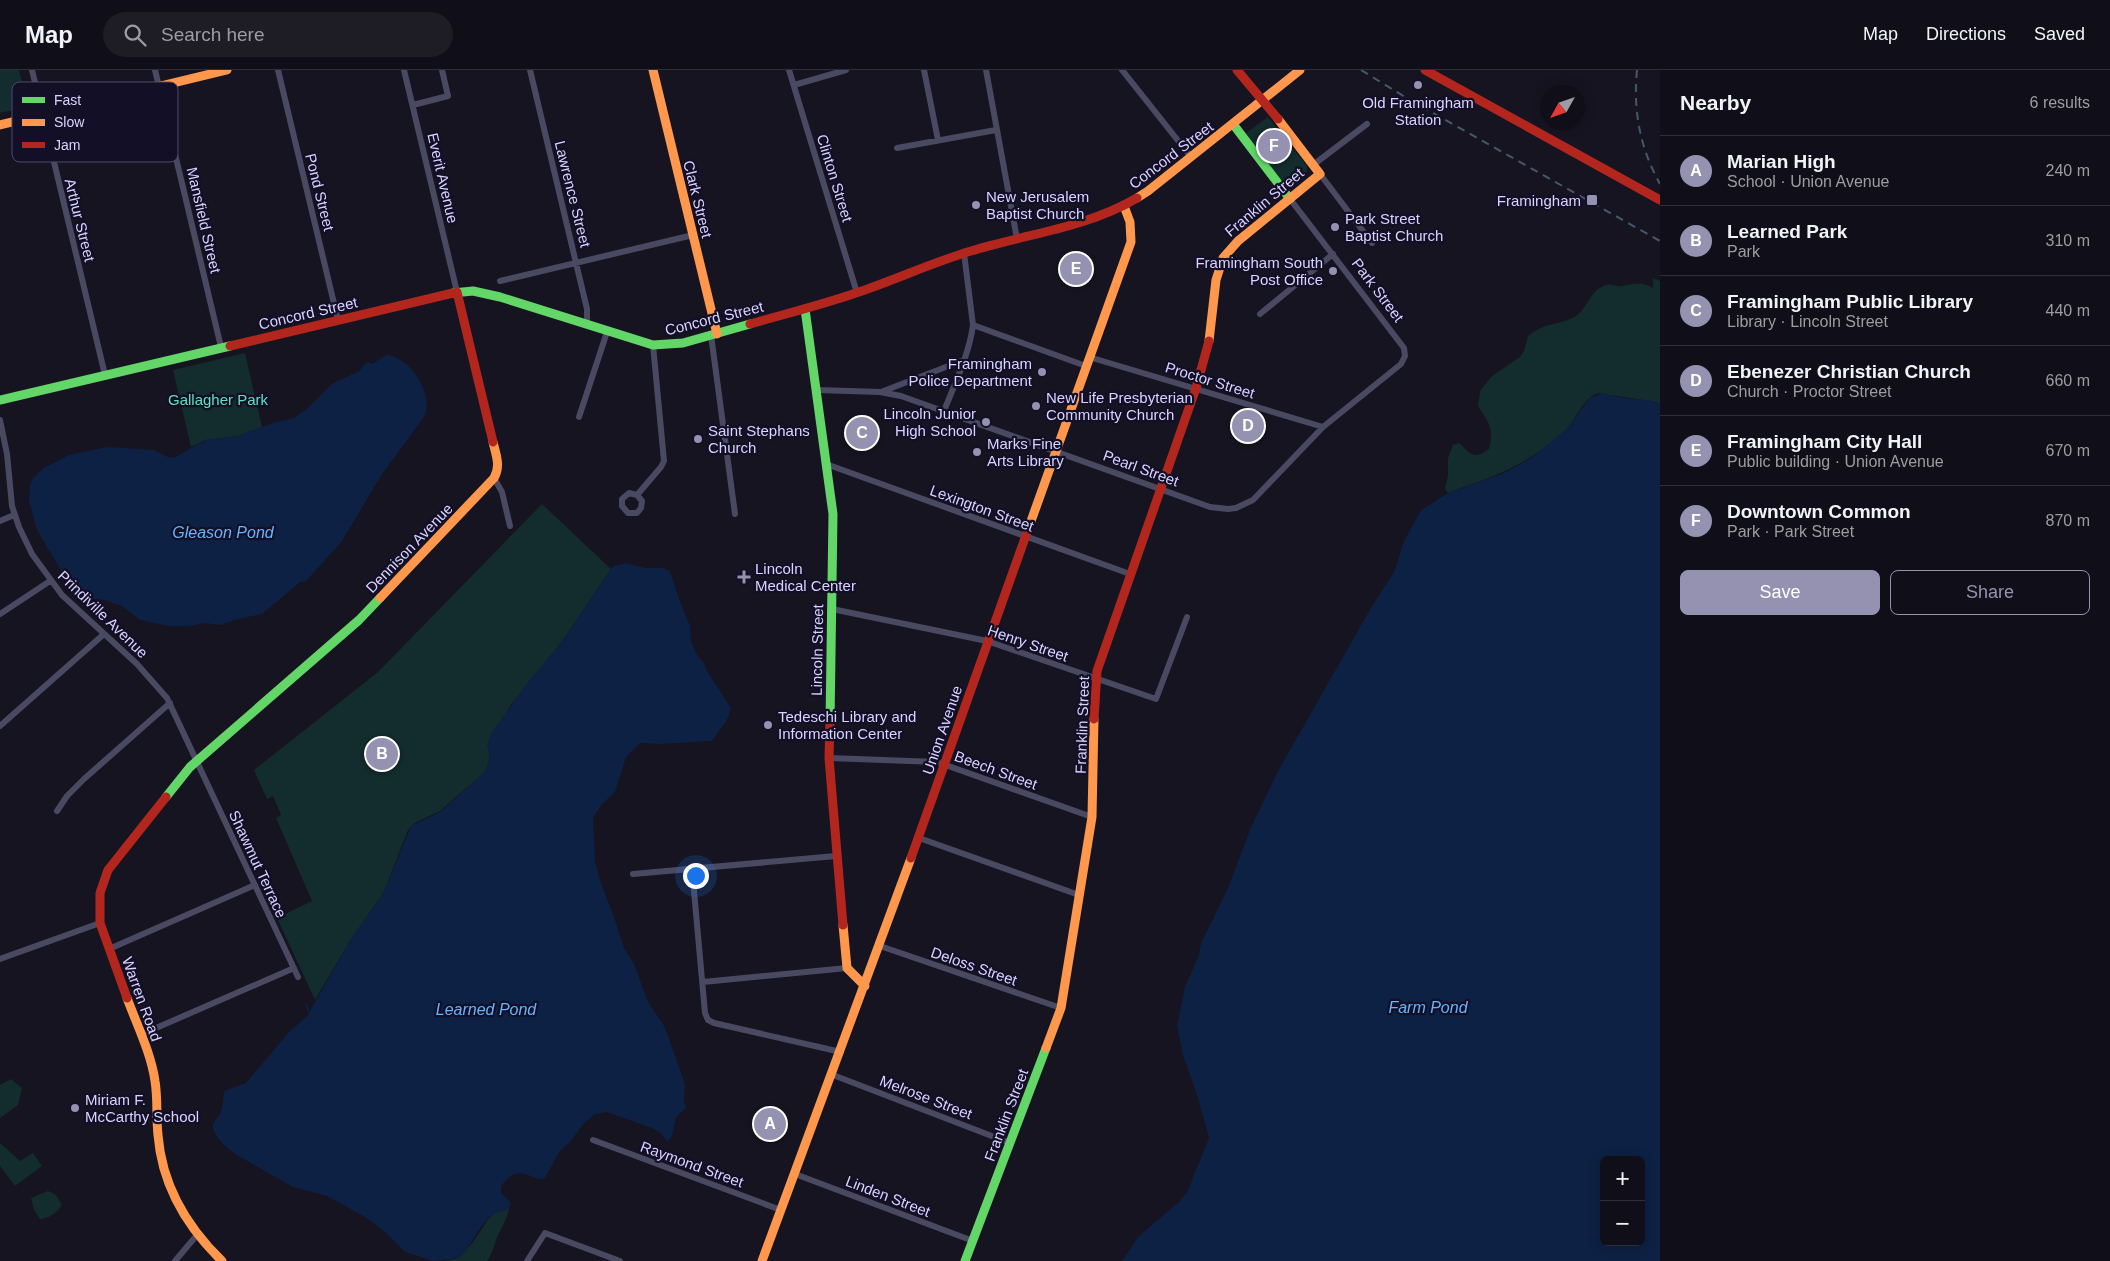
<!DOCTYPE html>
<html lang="en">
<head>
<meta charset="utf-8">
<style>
	:root { --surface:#100f19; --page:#1e1d26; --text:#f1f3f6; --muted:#9c9ca2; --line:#302f38; --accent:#9591b1 }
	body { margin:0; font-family:Helvetica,sans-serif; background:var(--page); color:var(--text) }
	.controls { position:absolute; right:15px; bottom:15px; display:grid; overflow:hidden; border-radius:8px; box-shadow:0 2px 12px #0003 }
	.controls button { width:45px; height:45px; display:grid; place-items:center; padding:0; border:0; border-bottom:1px solid var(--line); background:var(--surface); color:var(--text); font:25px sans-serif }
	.compass { position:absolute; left:1540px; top:15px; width:45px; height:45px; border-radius:50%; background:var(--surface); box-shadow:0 2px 12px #0003; rotate:230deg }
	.you { position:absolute; left:695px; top:805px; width:18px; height:18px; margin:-12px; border:4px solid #fff; border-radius:50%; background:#1a73e8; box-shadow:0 0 0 8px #1a73e833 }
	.badge { display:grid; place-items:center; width:32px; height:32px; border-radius:50%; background:var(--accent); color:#fff; font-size:16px; font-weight:700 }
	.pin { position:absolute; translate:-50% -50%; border:2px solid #fff; box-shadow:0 1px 5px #0006 }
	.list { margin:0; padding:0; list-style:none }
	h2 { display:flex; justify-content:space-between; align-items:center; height:65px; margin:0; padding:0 20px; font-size:21px }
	h2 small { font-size:16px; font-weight:400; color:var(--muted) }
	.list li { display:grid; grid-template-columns:32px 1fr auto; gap:15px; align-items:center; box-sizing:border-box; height:70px; padding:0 20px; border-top:1px solid var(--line) }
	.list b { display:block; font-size:19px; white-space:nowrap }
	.list p { margin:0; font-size:16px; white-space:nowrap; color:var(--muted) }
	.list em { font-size:16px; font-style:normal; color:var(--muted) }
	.actions { display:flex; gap:10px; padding:15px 20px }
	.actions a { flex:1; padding:11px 0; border:1px solid var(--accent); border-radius:8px; text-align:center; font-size:18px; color:var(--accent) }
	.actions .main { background:var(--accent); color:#fff }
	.icon { flex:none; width:28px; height:28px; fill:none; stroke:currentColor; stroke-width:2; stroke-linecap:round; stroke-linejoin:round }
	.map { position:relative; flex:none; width:1660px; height:1191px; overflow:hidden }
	header { display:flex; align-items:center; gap:30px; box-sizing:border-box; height:70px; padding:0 25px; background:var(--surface); border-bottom:1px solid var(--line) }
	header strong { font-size:24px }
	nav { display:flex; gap:28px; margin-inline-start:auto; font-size:18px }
	.search { width:350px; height:45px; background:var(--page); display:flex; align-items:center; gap:12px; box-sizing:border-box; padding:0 18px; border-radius:28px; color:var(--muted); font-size:19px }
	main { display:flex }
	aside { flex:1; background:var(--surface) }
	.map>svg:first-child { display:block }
	.green { fill:#132c2d }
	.water { fill:#0d2144; fill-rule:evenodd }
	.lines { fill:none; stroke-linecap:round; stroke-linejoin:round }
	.stream { stroke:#0d2144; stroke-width:2 }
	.street { stroke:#4a4962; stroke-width:6 }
	.fast { stroke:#63d668; stroke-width:9 }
	.slow { stroke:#ff974d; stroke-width:9 }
	.jam { stroke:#b3261e; stroke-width:9 }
	.rail { stroke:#43596b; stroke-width:2; stroke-dasharray:8 6; stroke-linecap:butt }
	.poi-dot { fill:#9591b1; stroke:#130f26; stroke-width:2 }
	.labels { text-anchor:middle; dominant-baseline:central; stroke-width:4.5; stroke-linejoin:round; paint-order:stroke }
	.poi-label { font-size:15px; fill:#d9d4ff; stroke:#130f26; text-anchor:start }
	.street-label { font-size:15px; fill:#d9d4ff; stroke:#130f26 }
	.park-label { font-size:15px; fill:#5fe0c0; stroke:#130f26 }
	.water-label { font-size:16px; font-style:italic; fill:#62b6ff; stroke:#130f26 }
	.key { fill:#130f26; stroke:#4e4a67; stroke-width:1 }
	.key-label { font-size:14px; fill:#d9d4ff }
</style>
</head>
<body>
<header>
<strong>Map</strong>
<div class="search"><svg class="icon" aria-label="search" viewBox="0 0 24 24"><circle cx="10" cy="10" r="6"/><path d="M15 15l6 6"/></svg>Search here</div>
<nav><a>Map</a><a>Directions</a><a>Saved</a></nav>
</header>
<main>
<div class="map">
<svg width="1660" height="1191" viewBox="0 0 1660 1191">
	<rect width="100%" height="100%" fill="#161421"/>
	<!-- green -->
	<path class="green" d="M0 0H19L28 37 0 43Z
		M1268 47 1307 96V102L1290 115H1285L1246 63Z
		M1653 208 1660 211V335L1656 332 1598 323C1582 330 1577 348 1566 360 1561 365 1554 370 1548 375 1516 400 1486 409 1448 423L1445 419 1448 406V388L1453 375 1459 373C1471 383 1473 391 1489 379 1494 358 1489 353 1478 336L1480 321 1492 306 1520 287 1524 281 1528 266C1545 252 1557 256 1574 247 1588 240 1590 218 1607 215 1612 214 1617 217 1623 216 1633 214 1642 211 1653 218Z
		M245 283 262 357 238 366 205 370 191 377 173 300Z
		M542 434 611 499 561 573 510 636 488 678 490 688 485 702 440 741 415 753 408 760 384 822 350 871 315 930 277 848 312 831 276 748 281 745 273 726 267 729 254 700 378 602Z
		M11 1009 22 1018 18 1035 0 1048V1015Z
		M0 1073 20 1091 33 1083 42 1096 15 1116 0 1096Z
		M48 1121 56 1125 62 1135C58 1142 48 1149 40 1149L34 1140 31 1128Z
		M509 1139C507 1149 503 1155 498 1165 494 1174 493 1183 487 1191H443L459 1188 473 1172 489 1148 495 1143Z"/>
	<!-- water -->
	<path class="water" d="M386 285C411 287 435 325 424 347L382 404 342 471 306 511 300 512 262 544 238 549 220 555 204 553 190 556H169L140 550 122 536 105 530 90 528 62 502 37 460 29 431 30 415 33 408 44 398 69 385 107 377 154 380 168 387 174 388 205 370 238 366 273 353 294 348 308 338 332 314 359 301 367 292 372 294Z
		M1602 323 1624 328 1653 331 1660 335V1191H1122L1138 1167 1179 1132 1187 1122 1209 1068 1198 1028 1183 985 1177 956 1185 917 1199 885 1201 873 1228 818 1251 757 1278 701 1371 538 1394 502 1404 471 1421 440 1448 423 1504 403 1531 388 1566 360 1590 328ZM1604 1090H1641V1172H1604Z
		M626 493 645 498H664L669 501 672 507 679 529 690 556 691 571 697 585 704 593 707 601 731 638 728 648 712 671 659 674 640 673 626 687 615 722 601 735 593 748 595 792 601 813 613 844 624 878 634 894 648 932 663 954 668 966 685 1014 684 1031 686 1038 676 1047 672 1066 667 1072 661 1063 652 1058 607 1042 595 1044 584 1053 571 1071 559 1082 545 1108C533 1113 521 1093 505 1111 496 1121 504 1126 511 1133L509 1139C503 1142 496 1142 491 1146 478 1156 472 1176 459 1188L433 1191 405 1182 384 1161 365 1147 327 1126 293 1117 235 1084C227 1078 212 1066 213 1055 214 1050 220 1046 221 1041 223 1035 223 1028 224 1021L246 1013 290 961 307 946 350 871 384 822 411 756 440 742 485 702 490 688 487 675 492 662 529 611 561 573 611 499 614 496Z"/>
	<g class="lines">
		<!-- stream -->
		<path class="stream" d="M306 934 309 942"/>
		<!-- street -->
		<path class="street" d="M32 0 105 305
			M155 0 221 277
			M278 0 338 250
			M404 0 457 222
			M530 0 587 239V255
			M789 0 857 223
			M924 0 938 70
			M986 0 1017 169
			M1122 0 1191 87
			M794 15 846 0
			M413 35 448 26 442 0
			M897 78 996 60
			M1313 95 1367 54
			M1320 104 1372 173
			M500 211 693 165
			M1260 244 1333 184
			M973 255 1086 296
			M711 265 735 444
			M1089 287 1323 357
			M817 320 880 322 901 326 1210 437 1228 439 1236 438 1253 430 1323 357 1401 294 1405 286 1404 278 1290 129
			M881 322 964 290
			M944 341C955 313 969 285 973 255L964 183
			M579 347 607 262
			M0 350 7 384 12 436 19 457 32 484 62 525 137 594 167 628 298 907
			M826 394 1130 504
			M494 408 502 422 510 456
			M637 425 642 431 641 438 637 443H628L622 436V429L629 423 637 425 661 397 664 391 653 275
			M0 451 14 445
			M832 539 987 571 1156 629 1187 547
			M0 544 50 511
			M0 656 104 564
			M829 688 937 692 1092 747
			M57 741 67 726 84 709 170 633
			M919 768 1079 825
			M692 799 705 943 708 950 714 953 841 982
			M633 804 836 786
			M880 876 1061 938
			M109 879 255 815
			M0 889 100 853
			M703 912 847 898
			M140 965 294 898
			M833 1005 1010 1073
			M593 1070 781 1140
			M795 1104 973 1171
			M175 1191 197 1165
			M527 1191 545 1163 620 1191"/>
		<!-- fast -->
		<path class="fast" d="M1233 54 1290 129
			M453 223 473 221 500 227 653 275 683 273 750 254
			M805 239 833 444 830 653
			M0 330 230 276
			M166 727 190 697 359 550 380 528
			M965 1191 1046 978"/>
		<!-- slow -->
		<path class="slow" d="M653 0 717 264
			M0 55 227 0
			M1137 128 1148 121 1300 0
			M1209 271 1216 210 1223 188 1238 171 1320 104 1278 49
			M1030 454 1131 172 1130 152 1124 136
			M380 528 494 408C501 396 496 385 493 372
			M843 855 847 898 865 916
			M127 928C137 955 151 983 155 1011 158 1029 156 1047 158 1065 162 1116 186 1156 222 1191
			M1046 978 1061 938 1092 747 1094 649
			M762 1191 911 788"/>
		<!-- jam -->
		<path class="jam" d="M1237 0 1278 49
			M1425 0 1660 130
			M457 222 493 372
			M750 254C785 244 821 235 856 223 895 210 931 193 971 181 1026 164 1086 158 1137 128
			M230 276 453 223
			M1094 649 1097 601 1196 318 1209 271
			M830 653 829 688 843 855
			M911 788 1030 454
			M127 928 100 853V823L108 800 166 727"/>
		<!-- rail -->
		<path class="rail" d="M1361 0 1410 30 1660 171
			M1637 0C1633 41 1640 78 1660 114"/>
	</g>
	<!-- markers -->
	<g class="poi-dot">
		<circle cx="1418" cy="15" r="5"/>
		<rect x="1586" y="124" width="12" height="12" rx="2.5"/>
		<circle cx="976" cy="135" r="5"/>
		<circle cx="1335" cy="157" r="5"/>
		<circle cx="1333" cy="201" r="5"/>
		<circle cx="1042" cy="302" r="5"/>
		<circle cx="1036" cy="336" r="5"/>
		<circle cx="986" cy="352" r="5"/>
		<circle cx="698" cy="369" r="5"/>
		<circle cx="977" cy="382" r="5"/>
		<path d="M741.5 499.5h5v5h5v5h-5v5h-5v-5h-5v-5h5z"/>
		<circle cx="768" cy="655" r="5"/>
		<circle cx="75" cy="1038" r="5"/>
	</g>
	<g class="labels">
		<!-- poi labels -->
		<g class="poi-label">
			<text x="1418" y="32" text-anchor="middle">Old Framingham<tspan x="1418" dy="17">Station</tspan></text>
			<text x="986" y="126">New Jerusalem<tspan x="986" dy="17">Baptist Church</tspan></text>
			<text x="1581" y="130" text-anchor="end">Framingham</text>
			<text x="1345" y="148">Park Street<tspan x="1345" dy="17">Baptist Church</tspan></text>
			<text x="1323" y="192" text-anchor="end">Framingham South<tspan x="1323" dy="17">Post Office</tspan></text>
			<text x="1032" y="293" text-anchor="end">Framingham<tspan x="1032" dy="17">Police Department</tspan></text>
			<text x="1046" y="327">New Life Presbyterian<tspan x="1046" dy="17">Community Church</tspan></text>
			<text x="976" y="343" text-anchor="end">Lincoln Junior<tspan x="976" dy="17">High School</tspan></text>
			<text x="708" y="360">Saint Stephans<tspan x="708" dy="17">Church</tspan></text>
			<text x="987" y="373">Marks Fine<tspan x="987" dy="17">Arts Library</tspan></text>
			<text x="755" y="498">Lincoln<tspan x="755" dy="17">Medical Center</tspan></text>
			<text x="778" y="646">Tedeschi Library and<tspan x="778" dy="17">Information Center</tspan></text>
			<text x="85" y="1029">Miriam F.<tspan x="85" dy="17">McCarthy School</tspan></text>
		</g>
		<!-- street labels -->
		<g class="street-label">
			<text transform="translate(1171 85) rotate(-37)">Concord Street</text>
			<text transform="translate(443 108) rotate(77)">Everit Avenue</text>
			<text transform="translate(835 108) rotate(73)">Clinton Street</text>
			<text transform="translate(320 122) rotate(76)">Pond Street</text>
			<text transform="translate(573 124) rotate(76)">Lawrence Street</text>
			<text transform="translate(698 129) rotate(76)">Clark Street</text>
			<text transform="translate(1264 132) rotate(-40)">Franklin Street</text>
			<text transform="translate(80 150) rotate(76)">Arthur Street</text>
			<text transform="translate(204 150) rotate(77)">Mansfield Street</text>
			<text transform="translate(1378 220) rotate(53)">Park Street</text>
			<text transform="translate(308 243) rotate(-13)">Concord Street</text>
			<text transform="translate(714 248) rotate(-14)">Concord Street</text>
			<text transform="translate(1210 310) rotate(17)">Proctor Street</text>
			<text transform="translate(1141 398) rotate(20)">Pearl Street</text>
			<text transform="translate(982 438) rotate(20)">Lexington Street</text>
			<text transform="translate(409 478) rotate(-46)">Dennison Avenue</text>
			<text transform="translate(103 544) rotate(44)">Prindiville Avenue</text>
			<text transform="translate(1028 573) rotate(19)">Henry Street</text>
			<text transform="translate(817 580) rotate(-89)">Lincoln Street</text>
			<text transform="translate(1082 655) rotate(-88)">Franklin Street</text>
			<text transform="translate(942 660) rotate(-71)">Union Avenue</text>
			<text transform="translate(996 700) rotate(20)">Beech Street</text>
			<text transform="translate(258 794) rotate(65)">Shawmut Terrace</text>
			<text transform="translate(974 896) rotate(19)">Deloss Street</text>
			<text transform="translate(142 929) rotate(70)">Warren Road</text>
			<text transform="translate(926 1027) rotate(21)">Melrose Street</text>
			<text transform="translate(1006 1045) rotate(-69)">Franklin Street</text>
			<text transform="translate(692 1094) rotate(20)">Raymond Street</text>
			<text transform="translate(888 1126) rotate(21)">Linden Street</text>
		</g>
		<!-- park labels -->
		<g class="park-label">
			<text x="218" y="329">Gallagher Park</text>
		</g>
		<!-- water labels -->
		<g class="water-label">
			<text x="223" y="462">Gleason Pond</text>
			<text x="1428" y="937">Farm Pond</text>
			<text x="486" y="939">Learned Pond</text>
		</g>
	</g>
	<!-- legend -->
	<rect x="12" y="12" width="166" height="80" rx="8" class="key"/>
	<rect x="22" y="27" width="23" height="6" fill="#63d668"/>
	<rect x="22" y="49" width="23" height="7" fill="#ff974d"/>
	<rect x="22" y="72" width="23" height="6" fill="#b3261e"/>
	<g class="key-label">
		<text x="54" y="35">Fast</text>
		<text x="54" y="57">Slow</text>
		<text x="54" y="80">Jam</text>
	</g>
</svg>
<div class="controls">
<button>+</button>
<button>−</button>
</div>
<svg class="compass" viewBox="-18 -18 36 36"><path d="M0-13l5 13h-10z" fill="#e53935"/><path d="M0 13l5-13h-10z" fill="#9c9ca2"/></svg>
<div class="you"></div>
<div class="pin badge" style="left:770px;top:1054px">A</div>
<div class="pin badge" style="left:382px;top:684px">B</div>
<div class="pin badge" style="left:862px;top:363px">C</div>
<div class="pin badge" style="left:1248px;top:356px">D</div>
<div class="pin badge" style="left:1076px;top:199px">E</div>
<div class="pin badge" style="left:1274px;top:76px">F</div>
</div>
<aside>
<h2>Nearby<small>6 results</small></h2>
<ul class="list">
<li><span class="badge">A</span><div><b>Marian High</b><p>School · Union Avenue</p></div><em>240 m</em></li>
<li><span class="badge">B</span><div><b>Learned Park</b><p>Park</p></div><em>310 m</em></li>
<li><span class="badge">C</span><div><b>Framingham Public Library</b><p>Library · Lincoln Street</p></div><em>440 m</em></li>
<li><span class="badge">D</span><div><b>Ebenezer Christian Church</b><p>Church · Proctor Street</p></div><em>660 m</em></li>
<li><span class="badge">E</span><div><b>Framingham City Hall</b><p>Public building · Union Avenue</p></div><em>670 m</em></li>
<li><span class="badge">F</span><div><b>Downtown Common</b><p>Park · Park Street</p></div><em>870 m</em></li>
</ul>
<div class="actions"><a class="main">Save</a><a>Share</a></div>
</aside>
</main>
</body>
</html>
